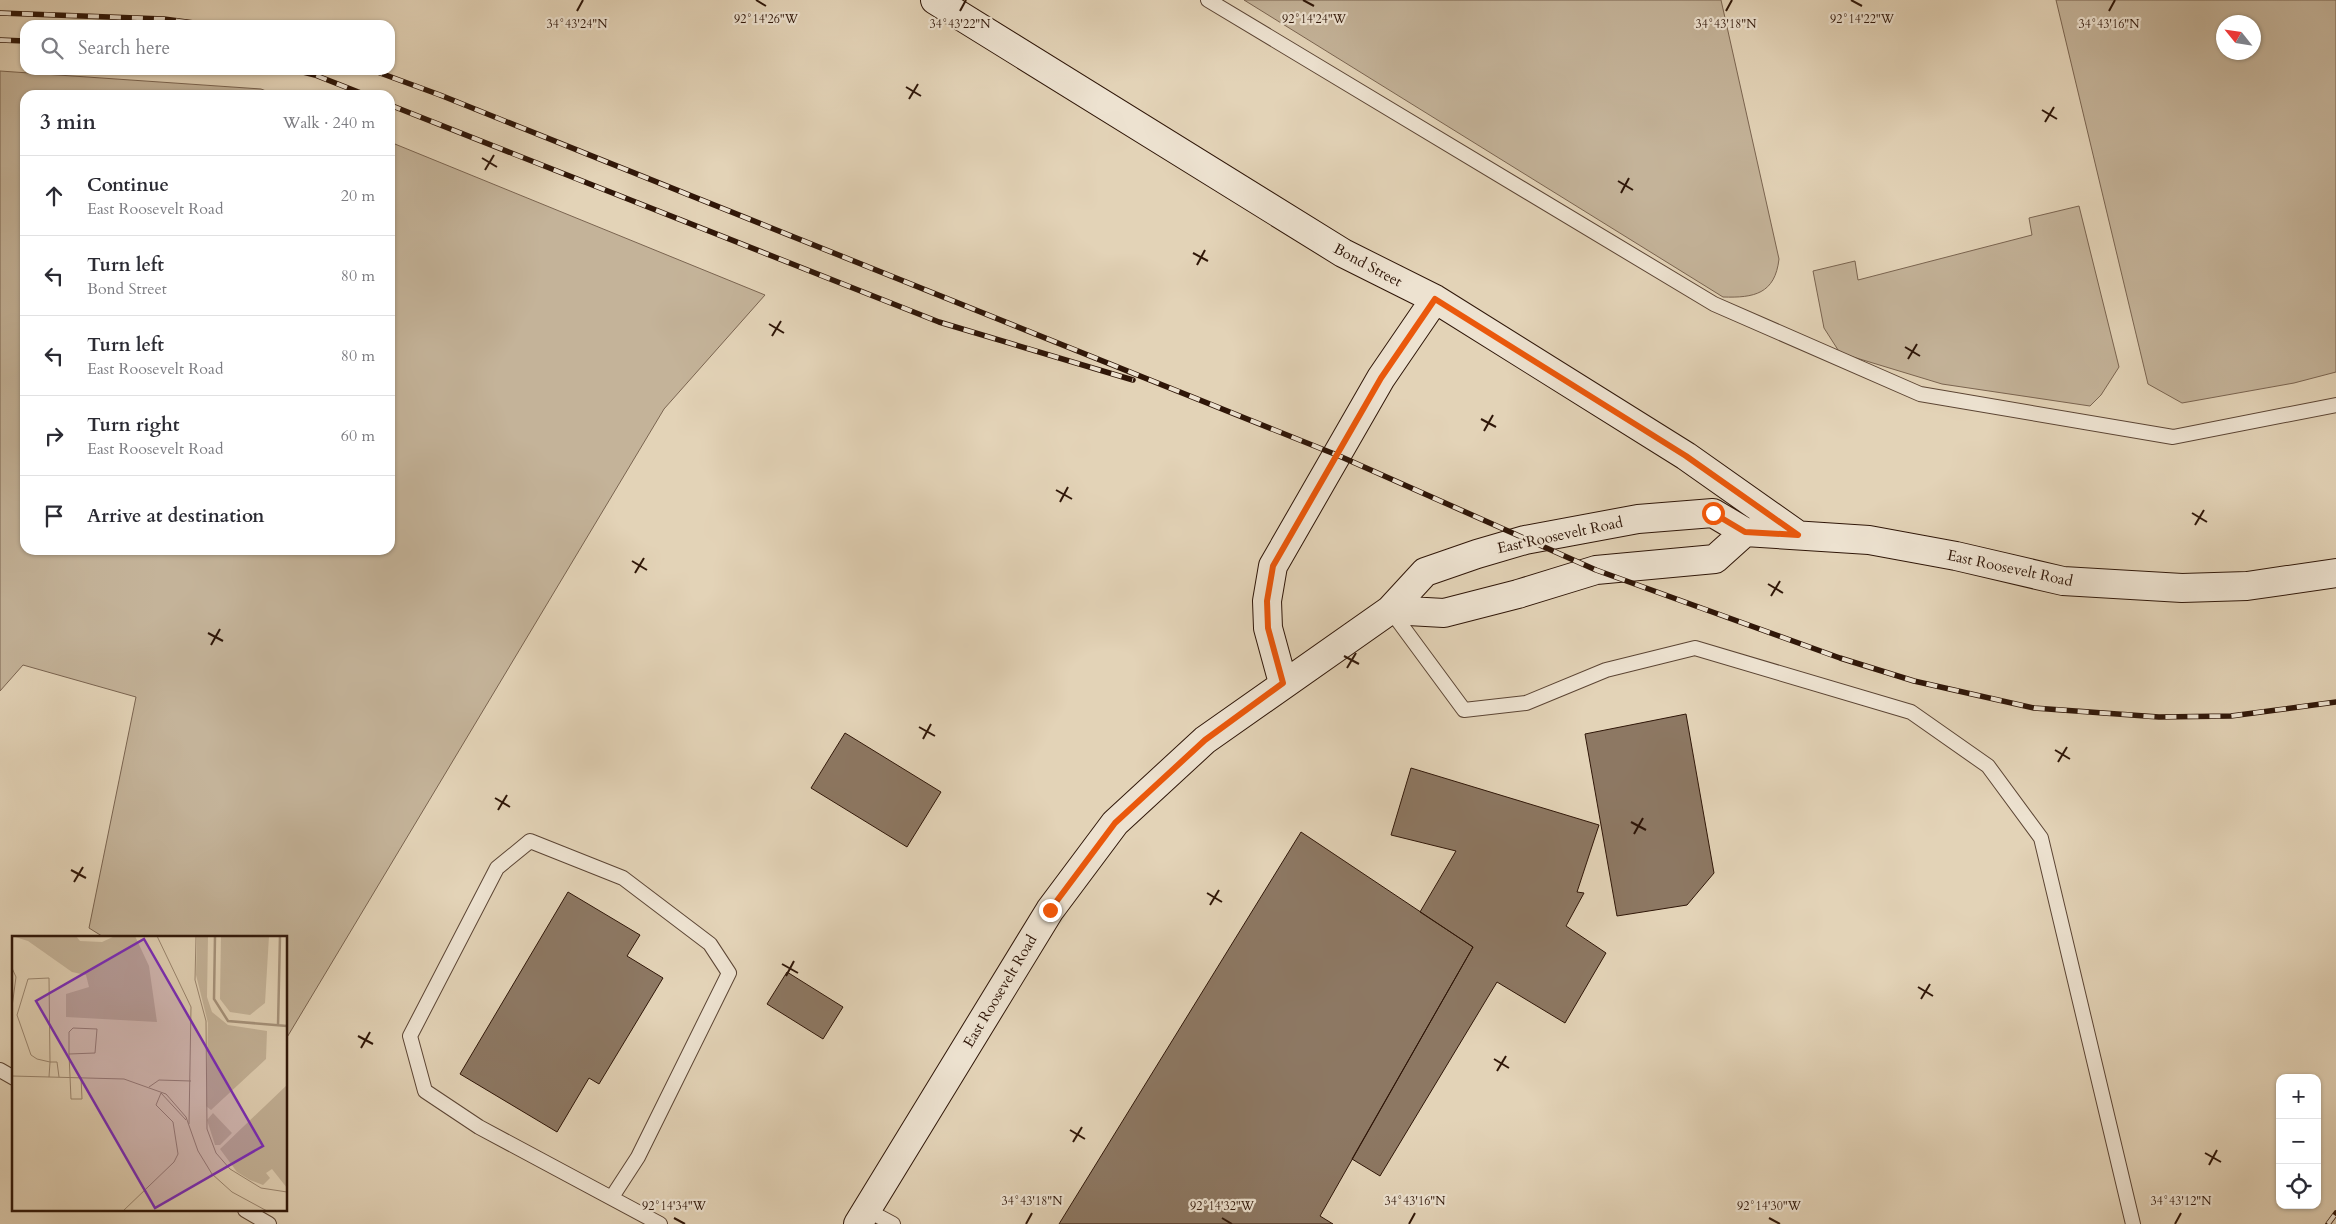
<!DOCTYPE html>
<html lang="en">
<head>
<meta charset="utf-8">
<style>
	:root { --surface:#fff; --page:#f7f7f7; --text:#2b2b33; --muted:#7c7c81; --line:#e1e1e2 }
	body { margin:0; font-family:Cardo,serif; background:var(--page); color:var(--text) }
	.controls { position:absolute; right:15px; bottom:15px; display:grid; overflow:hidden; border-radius:10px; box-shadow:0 1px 4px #0004 }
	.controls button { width:45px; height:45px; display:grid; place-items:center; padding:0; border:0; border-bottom:1px solid var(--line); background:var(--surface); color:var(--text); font:25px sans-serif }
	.compass { position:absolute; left:2216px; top:15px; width:45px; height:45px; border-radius:50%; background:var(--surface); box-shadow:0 1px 4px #0004; rotate:300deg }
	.stop { position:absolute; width:15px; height:15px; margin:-11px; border:4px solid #ea580c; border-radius:50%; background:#fff }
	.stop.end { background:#ea580c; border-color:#fff; box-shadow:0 1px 5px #0008 }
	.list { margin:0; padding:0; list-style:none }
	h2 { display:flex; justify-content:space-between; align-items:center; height:65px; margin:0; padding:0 20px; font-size:21px }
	h2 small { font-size:16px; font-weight:400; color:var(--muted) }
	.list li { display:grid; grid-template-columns:32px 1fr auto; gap:15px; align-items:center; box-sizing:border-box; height:80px; padding:0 20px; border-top:1px solid var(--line) }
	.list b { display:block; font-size:19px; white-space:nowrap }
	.list p { margin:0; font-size:16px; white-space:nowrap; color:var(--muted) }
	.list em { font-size:16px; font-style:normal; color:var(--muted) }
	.icon { flex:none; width:28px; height:28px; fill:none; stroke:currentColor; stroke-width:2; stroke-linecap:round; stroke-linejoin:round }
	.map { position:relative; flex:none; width:2336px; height:1224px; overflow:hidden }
	.search { position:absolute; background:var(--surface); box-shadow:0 1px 4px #0004; left:20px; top:20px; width:375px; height:55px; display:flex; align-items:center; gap:12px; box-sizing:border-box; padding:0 18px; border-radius:15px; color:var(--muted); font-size:19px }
	.panel { position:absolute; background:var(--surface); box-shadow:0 1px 4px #0004; left:20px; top:90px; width:375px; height:465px; border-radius:15px }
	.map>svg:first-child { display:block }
	.green { fill:#c4b399; stroke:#7a6450; fill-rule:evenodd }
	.building { fill:#8d7863; stroke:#2f1608 }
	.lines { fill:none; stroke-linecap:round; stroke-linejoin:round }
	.lane-casing { stroke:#5c4534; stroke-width:16 }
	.secondary-casing { stroke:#2f1608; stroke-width:30 }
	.lane { stroke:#ede2d0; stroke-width:14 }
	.secondary { stroke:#ede2d0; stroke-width:28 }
	.rail-casing { stroke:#2f1608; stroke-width:5.5 }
	.rail { stroke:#ede2d0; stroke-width:4; stroke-dasharray:11; stroke-linecap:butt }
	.route { stroke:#ea580c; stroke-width:6 }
	.ticks { fill:none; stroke:#2f1608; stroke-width:2 }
	.labels { text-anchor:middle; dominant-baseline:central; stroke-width:4.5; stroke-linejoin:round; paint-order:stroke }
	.street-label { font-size:15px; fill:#2f1608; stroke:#ede2d0 }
	.inset-river { fill:none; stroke:#a6937c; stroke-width:2.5 }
	.inset-road { fill:none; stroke:#9b8771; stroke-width:1 }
	.view { fill:#7b2cbf; fill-opacity:0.15; stroke:#7b2cbf; stroke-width:2.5 }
	.inset-edge { fill:none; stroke:#2f1608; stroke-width:2.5 }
	.ticks-label { font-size:12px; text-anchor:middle; fill:#2f1608; stroke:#ede2d0; stroke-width:4.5; stroke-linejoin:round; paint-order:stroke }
</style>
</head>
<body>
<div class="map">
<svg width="2336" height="1224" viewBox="0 0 2336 1224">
	<rect width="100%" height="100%" fill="#e3d3b7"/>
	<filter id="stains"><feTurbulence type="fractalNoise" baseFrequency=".004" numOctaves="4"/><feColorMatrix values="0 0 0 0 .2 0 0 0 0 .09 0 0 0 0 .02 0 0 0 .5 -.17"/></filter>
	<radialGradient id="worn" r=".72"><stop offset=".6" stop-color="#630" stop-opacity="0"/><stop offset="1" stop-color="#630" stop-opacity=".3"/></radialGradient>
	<!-- green -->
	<path class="green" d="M1244 0H1721L1779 259C1775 294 1754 298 1723 297Z
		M2056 0H2336V372L2294 383 2182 403 2148 384ZM2224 22H2254V52H2224Z
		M0 71 261 89 276 95H25V550H390V142L765 295 664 409 286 1039V938H105L89 928 136 697 23 665 0 691Z
		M2079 206 2119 367 2101 395 2090 406 1942 384 1840 353 1824 328 1813 271 1855 261 1858 280 2032 235 2029 218Z"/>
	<!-- building -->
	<path class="building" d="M1686 714 1714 873 1687 905 1617 916 1585 734Z
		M845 733 941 792 907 847 811 788Z
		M1411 768 1599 825 1577 892 1584 893 1566 926 1606 953 1565 1023 1497 982 1380 1176 1352 1159 1473 947 1420 912 1456 851 1391 835Z
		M1301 832 1473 947 1320 1216 1333 1224H1059Z
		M568 892 640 935 627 956 663 978 599 1084 589 1078 557 1132 460 1074Z
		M787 972 843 1007 823 1039 767 1004Z"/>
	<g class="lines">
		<!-- lane casing -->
		<g class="lane-casing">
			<path id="lane" d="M1208 0 1714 304 1920 394 2173 437 2336 405
				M1391 611 1464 710 1526 703 1606 670 1695 648 1911 712 1988 766 2041 838 2133 1224
				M0 1070 14 1078
				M612 1197 638 1157 729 973 710 944 623 878 530 841 497 868 410 1036 425 1091 479 1127 660 1224
				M245 1210 269 1224
				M867 1210 893 1224"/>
		</g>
		<!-- secondary casing -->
		<g class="secondary-casing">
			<path id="secondary" d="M935 0 1343 253 1435 299 1686 456 1798 535
				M1390 610 1444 613 1518 594 1596 570 1715 559 1745 532
				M1283 683 1268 628 1267 601 1273 566 1381 378 1435 299
				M858 1224 1050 910 1115 823 1205 740 1390 610 1425 572 1477 554 1525 540 1638 519 1713 513 1745 532 1869 540 1956 556 2063 581 2182 588 2247 586 2336 573"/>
		</g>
		<!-- lane -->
		<use href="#lane" class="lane"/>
		<!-- secondary -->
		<use href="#secondary" class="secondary"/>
		<!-- rail casing -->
		<g class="rail-casing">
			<path id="rail" d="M0 13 164 19 209 25
				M0 40 25 41
				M295 70 315 75 366 95
				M372 70 440 95 1337 455 1596 570 1840 658 1914 681 2034 708 2159 717 2231 716 2336 702
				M390 105 939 322 1133 380
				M2328 1224 2336 1213"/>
		</g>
		<!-- rail -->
		<use href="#rail" class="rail"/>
	</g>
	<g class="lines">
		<!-- route -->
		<path class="route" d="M1050 910 1115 823 1205 740 1283 683 1268 628 1267 601 1273 566 1381 378 1435 299 1686 456 1798 535 1745 532 1713 513"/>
	</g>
	<!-- ticks -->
	<path class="ticks" d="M756 0 766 6M1303 0 1314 6M1851 0 1862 6M577 11 583 0M960 11 966 0M1726 11 1732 0M2109 11 2115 0M906 87 921 96M909 99 918 84M2042 110 2057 119M2045 122 2054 107M482 158 497 167M485 170 494 155M1618 181 1633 190M1621 193 1629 178M1193 253 1208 261M1197 265 1205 250M769 324 784 333M772 336 781 321M1905 347 1920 356M1908 359 1917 344M1481 419 1496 427M1484 431 1493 415M1056 490 1072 499M1060 502 1068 487M2192 513 2207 522M2195 525 2204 510M632 561 647 570M635 573 644 558M1768 584 1783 593M1771 596 1780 581M208 633 223 641M211 645 220 629M1344 656 1359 664M1347 668 1356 653M919 727 935 736M923 739 931 724M2055 750 2070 759M2058 762 2067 747M495 798 510 807M498 810 507 795M1631 822 1646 830M1634 834 1643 818M71 870 86 878M74 882 83 867M1207 893 1222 902M1210 905 1219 890M782 964 798 973M786 976 794 961M1918 987 1933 996M1921 999 1930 984M358 1036 373 1044M361 1048 370 1032M1494 1059 1509 1068M1497 1071 1506 1056M1070 1130 1085 1139M1073 1142 1082 1127M2205 1153 2221 1162M2209 1165 2217 1150M674 1218 685 1224M1222 1218 1232 1224M1769 1218 1780 1224M1026 1224 1032 1213M1409 1224 1415 1213M2175 1224 2181 1213"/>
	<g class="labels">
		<!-- street labels -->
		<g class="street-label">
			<text transform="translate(1368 265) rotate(28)">Bond Street</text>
			<text transform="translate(1560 535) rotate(-12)">East Roosevelt Road</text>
			<text transform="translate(2010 568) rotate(12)">East Roosevelt Road</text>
			<text transform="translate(1000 991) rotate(-59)">East Roosevelt Road</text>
		</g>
	</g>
	<!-- overview -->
	<g transform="translate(12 936)">
		<rect width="275" height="275" fill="#e3d3b7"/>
		<path d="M0 0H64L68 5 90 6 103 0H123L137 30 145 86 54 81V58L77 51 74 39 60 36 16 5ZM185 0H196L195 61 200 76 216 89 255 95 254 123 199 174 194 170 196 87 184 39ZM209 0H257L253 67 238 79 218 76 208 63ZM275 149V252L260 233 254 237 258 242 251 249 238 244 225 236 208 213ZM201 177 220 197 208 209H203L195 184Z" fill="#c4b399"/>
		<path class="inset-river" d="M203 0 202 63 216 85 275 90M266 90 268 0"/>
		<path class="inset-road" d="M145 0 179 71 177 188M184 0 183 44 194 85 195 193 204 217 218 233 249 252 275 256M0 32 4 41 0 71M57 118V96L61 92 85 93 83 117 57 118 59 163H70L69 141M0 140 112 143 154 158 174 181 186 215 200 238 220 256 255 275M37 141 38 126 37 42 16 43 5 79 19 119 25 123 38 126H45L47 141M137 151 147 144 179 145M149 157 174 184M111 275 162 226 166 218 161 186 144 169 149 157"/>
		<path class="view" d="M132 3 251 210 143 272 24 65Z"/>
		<rect width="275" height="275" class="inset-edge"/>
	</g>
	<g class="ticks-label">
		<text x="766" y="23">92°14'26"W</text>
		<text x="1314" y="23">92°14'24"W</text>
		<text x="1862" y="23">92°14'22"W</text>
		<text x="577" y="28">34°43'24"N</text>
		<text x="960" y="28">34°43'22"N</text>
		<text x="1726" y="28">34°43'18"N</text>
		<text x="2109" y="28">34°43'16"N</text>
		<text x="1032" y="1205">34°43'18"N</text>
		<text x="1415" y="1205">34°43'16"N</text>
		<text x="2181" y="1205">34°43'12"N</text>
		<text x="674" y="1210">92°14'34"W</text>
		<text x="1222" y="1210">92°14'32"W</text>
		<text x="1769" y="1210">92°14'30"W</text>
	</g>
	<rect width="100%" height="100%" filter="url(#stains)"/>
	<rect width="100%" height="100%" fill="url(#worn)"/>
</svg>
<div class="controls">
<button>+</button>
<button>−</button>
<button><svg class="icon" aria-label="locate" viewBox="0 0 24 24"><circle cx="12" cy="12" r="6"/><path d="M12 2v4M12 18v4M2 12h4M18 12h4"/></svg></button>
</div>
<svg class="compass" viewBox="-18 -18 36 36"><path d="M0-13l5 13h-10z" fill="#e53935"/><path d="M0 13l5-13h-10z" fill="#7c7c81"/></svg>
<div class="stop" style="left:1713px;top:513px"></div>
<div class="stop end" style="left:1050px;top:910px"></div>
<div class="search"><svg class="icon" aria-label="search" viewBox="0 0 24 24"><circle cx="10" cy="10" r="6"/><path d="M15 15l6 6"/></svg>Search here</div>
<section class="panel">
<h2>3 min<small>Walk · 240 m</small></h2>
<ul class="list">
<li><svg class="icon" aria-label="ahead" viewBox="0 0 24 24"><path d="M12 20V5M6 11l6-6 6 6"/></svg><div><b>Continue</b><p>East Roosevelt Road</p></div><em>20 m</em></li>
<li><svg class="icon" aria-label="left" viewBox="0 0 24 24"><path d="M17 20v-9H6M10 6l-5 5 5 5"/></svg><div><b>Turn left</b><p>Bond Street</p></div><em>80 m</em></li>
<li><svg class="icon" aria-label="left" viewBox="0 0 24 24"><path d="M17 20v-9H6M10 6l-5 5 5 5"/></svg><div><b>Turn left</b><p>East Roosevelt Road</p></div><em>80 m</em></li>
<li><svg class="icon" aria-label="right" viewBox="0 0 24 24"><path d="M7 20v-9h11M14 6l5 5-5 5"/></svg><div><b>Turn right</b><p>East Roosevelt Road</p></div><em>60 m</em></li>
<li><svg class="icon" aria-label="arrive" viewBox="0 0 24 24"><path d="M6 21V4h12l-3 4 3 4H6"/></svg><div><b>Arrive at destination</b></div></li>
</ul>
</section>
</div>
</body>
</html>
